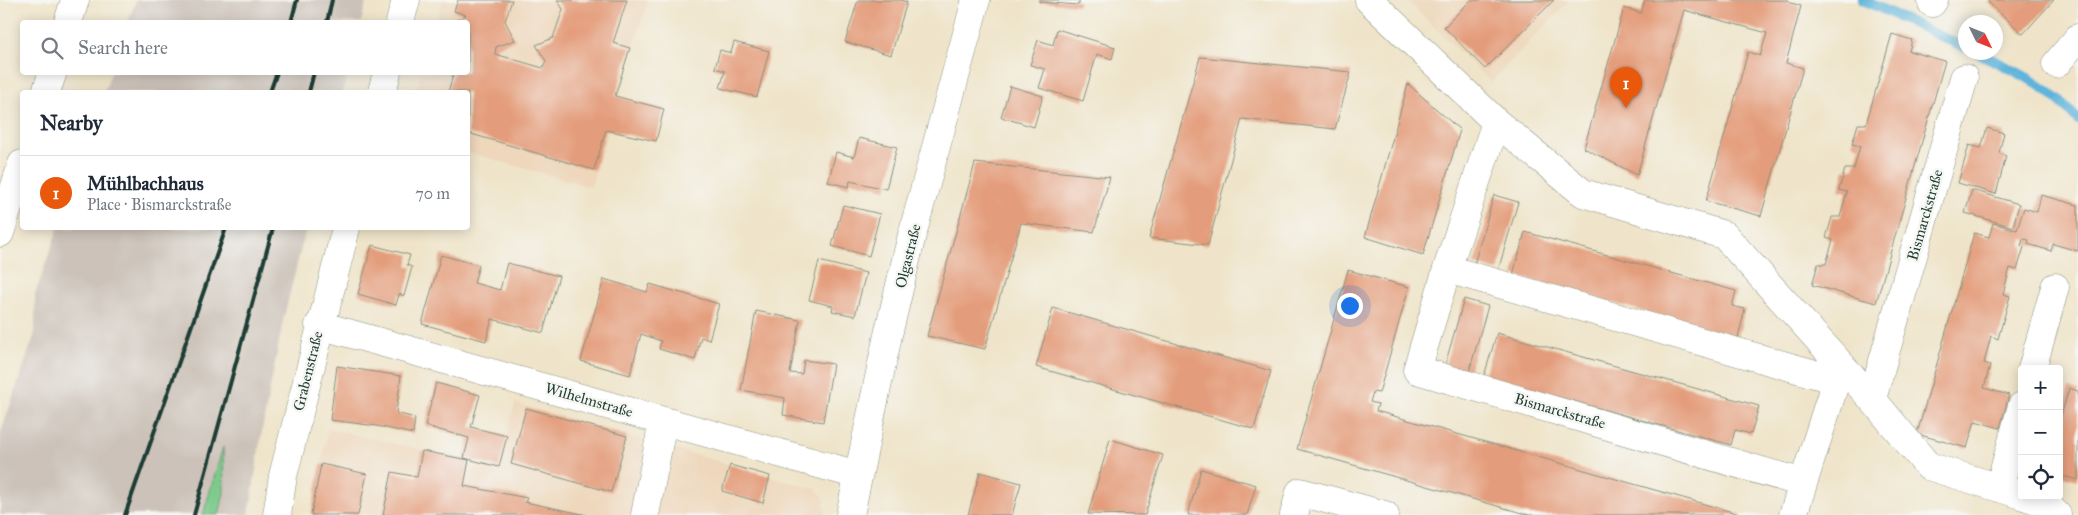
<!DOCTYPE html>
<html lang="en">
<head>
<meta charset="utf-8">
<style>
	:root { --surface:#fff; --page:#f6f6f7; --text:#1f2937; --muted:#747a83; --line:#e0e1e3; --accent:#ea580c }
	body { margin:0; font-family:"IM FELL Great Primer",serif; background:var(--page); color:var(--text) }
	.controls { position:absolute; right:15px; bottom:15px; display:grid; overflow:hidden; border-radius:5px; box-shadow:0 2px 12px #0003 }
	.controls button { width:45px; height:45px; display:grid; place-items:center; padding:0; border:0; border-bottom:1px solid var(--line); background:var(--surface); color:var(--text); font:25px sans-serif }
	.compass { position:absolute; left:1958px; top:15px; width:45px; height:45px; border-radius:50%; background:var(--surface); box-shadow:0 2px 12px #0003; rotate:133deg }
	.you { position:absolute; left:1349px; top:305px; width:18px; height:18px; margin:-12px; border:4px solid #fff; border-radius:50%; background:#1a73e8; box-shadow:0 0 0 8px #1a73e833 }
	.badge { display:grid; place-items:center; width:32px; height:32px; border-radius:50%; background:var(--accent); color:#fff; font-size:16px; font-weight:700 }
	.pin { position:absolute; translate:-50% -41px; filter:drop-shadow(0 1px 2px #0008) }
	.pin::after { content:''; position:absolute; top:26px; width:18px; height:15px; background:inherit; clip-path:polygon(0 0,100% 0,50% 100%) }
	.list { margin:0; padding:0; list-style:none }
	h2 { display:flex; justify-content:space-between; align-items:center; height:65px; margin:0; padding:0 20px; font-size:21px }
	h2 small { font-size:16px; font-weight:400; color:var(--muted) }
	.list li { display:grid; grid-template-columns:32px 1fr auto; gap:15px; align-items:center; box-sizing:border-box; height:75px; padding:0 20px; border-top:1px solid var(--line) }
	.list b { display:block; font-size:19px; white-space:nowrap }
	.list p { margin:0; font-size:16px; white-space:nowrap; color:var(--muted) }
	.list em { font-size:16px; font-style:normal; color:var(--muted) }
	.icon { flex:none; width:28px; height:28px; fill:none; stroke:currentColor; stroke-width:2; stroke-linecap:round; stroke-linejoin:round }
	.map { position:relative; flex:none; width:2078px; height:515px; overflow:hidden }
	.search { position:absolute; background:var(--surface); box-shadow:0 2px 12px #0003; left:20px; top:20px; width:450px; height:55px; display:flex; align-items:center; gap:12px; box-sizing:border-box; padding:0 18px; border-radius:5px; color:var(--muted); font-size:19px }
	.panel { position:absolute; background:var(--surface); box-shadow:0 2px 12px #0003; left:20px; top:90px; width:450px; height:140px; border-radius:5px }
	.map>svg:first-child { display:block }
	.built { fill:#eed7bb }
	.industrial { fill:#ccc2b9 }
	.green { fill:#7aca8a; stroke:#4c845f }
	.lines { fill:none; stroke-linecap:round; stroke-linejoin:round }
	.stream { stroke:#5eb4db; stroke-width:10 }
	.building { fill:#e49d7b }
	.minor-casing { stroke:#87907e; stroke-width:29 }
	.minor { stroke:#fff; stroke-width:28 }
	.rail { stroke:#1f3d34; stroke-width:4 }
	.labels { text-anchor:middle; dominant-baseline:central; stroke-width:5; stroke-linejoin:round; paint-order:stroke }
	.street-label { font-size:15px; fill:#1f3d34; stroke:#f6f6f2 }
</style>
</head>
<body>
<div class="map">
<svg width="2078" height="515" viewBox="0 0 2078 515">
	<rect width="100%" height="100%" fill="#f6f6f2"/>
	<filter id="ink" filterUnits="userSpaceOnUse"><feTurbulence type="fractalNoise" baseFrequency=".02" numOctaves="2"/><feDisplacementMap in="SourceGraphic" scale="10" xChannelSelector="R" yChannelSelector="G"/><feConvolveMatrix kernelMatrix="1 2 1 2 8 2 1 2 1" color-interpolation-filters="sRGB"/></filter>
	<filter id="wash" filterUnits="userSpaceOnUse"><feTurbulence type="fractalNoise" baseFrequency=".0096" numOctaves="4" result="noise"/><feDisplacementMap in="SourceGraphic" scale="20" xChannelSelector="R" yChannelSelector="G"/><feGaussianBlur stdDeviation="1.12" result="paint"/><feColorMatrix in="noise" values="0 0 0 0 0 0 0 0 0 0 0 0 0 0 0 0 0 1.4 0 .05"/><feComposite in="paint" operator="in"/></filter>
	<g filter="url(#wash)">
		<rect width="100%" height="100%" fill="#efe4c9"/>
		<!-- built -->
		<path class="built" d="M443 0H648L591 187 468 152V92H416L421 73 468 72V22H436Z
			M1406 0H1570L1491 82Z
			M515 403 815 489 824 497 825 515H311L328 429 499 467Z"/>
		<!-- industrial -->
		<path class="industrial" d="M136 0H367L361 22H128Z
			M111 73V72L348 73 342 92H104Z
			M58 228H306L283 321 262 430 249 515H0V435L35 333V295Z"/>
		<!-- green -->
		<path class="green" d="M223 447 224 493 219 515H203Z"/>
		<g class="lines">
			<!-- stream -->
			<path class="stream" d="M1863 0 1966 48
				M1976 52C2016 71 2049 85 2078 120"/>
		</g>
		<g id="blocks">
			<!-- building -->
			<path class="building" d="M458 0H512L505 21 515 40 496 47 495 54 543 68 546 61 536 45 553 38 563 9 557 0H627L613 43 630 48 615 96 664 109 656 141 606 130 594 170 468 133V92H448L454 72H468V22H453L466 15 454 11Z
				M858 0H901L907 2 891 55 845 42Z
				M1039 0H1079V5L1039 2Z
				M1471 0H1554L1485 69 1444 27Z
				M1645 0H1789L1788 2 1801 6 1786 63 1803 68 1761 216 1706 201 1748 52 1760 56 1767 33 1684 10 1637 175 1584 148 1624 8 1641 13Z
				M1990 0H2054L2023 34 1988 2Z
				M1057 29 1115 47 1112 59 1097 54 1083 101 1039 88 1045 69 1030 65 1038 40 1053 45Z
				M1892 34 1912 40 1909 51 1945 61 1876 303 1812 285 1818 264H1826L1833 240 1826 238 1832 217H1840L1847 192 1839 190 1845 169H1854L1860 146 1852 144 1858 124H1866Z
				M734 42 769 51 757 97 720 88 725 71 715 68 720 50 731 53Z
				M1200 57 1351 72 1335 129 1242 119 1208 245 1149 238Z
				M1408 84 1460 130 1423 255 1365 237Z
				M1010 86 1043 96 1034 127 1001 117Z
				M1987 128 2004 133 1999 153 2006 156 1996 194 1958 183 1969 145 1981 148Z
				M859 138 897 147 886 189 850 181 849 187 828 182 836 152 854 157Z
				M975 163 1110 177 1094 232 1021 223 985 349 927 336Z
				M1972 190 2019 204 2013 227 1965 213Z
				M1494 195 1518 202 1498 271 1474 264Z
				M2041 195 2078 205V251L2053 244 2051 251 2028 244 2029 240 2023 239 2021 246 2024 247 2017 270 2010 268 2003 294 2010 296 1998 339 1991 336 1984 363 1990 365 1984 388 2009 395 2000 428 1975 421 1967 448 1917 434 1974 233 1989 237 1993 223 2017 230 2024 208 2037 212Z
				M843 205 880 214 869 256 832 246Z
				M1525 232 1736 291 1732 306 1745 309 1738 338 1513 275Z
				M372 245 410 255 407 265 412 267 404 296 399 294 396 305 358 294Z
				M441 255 479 265 474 283 500 290 507 263 559 276 543 333 492 319 486 341 422 324Z
				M819 261 866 273 855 316 832 311 833 306 809 300Z
				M1348 270 1409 287 1379 393 1373 392 1370 402 1378 404 1376 411 1743 515H1529L1297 449Z
				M604 279 647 292 650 284 719 304 709 340 701 337 695 360 659 349 661 341 641 334 630 375 581 361Z
				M1464 299 1488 306 1469 372 1445 365Z
				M1053 308 1271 371 1254 429 1036 367Z
				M756 311 800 320 790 373 802 374 804 360 833 364 823 422 783 415 785 398 741 390Z
				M1497 333 1759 406 1751 434 1735 430 1731 445 1484 376Z
				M337 366 401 376 396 413 415 418 413 434 377 426 330 420Z
				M436 383 480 395 471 427 507 436 499 467 464 458 469 438 425 426Z
				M2069 388 2078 391V480L2059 475V423Z
				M526 408 627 436 611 492 511 464Z
				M1110 439 1163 455 1145 515 1088 514Z
				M422 451 469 460 464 486 527 498 525 502 587 515H383L392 472 417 477Z
				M321 464 367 474 358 515H311Z
				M730 465 770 476 763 503 722 491Z
				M1201 469 1256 485 1247 515H1188Z
				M980 472 1021 483 1012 515H968Z"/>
		</g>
	</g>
	<g filter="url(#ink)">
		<use href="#blocks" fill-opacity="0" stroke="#87907e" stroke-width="1"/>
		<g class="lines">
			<!-- minor casing -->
			<g class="minor-casing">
				<path id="minor" d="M1369 0 1496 122
					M1932 3 1934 0
					M68 22 75 0
					M400 22 406 0
					M2056 64 2078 38
					M46 92 53 72
					M382 92 387 72
					M0 233 22 164
					M1447 269 1836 380
					M319 325 858 475
					M2032 369 2055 287
					M1872 399 1964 78
					M1803 483 1417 370 1447 269 1496 122 1583 193 1724 235 1872 399 1928 466 2022 495
					M1999 488 2022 406
					M2024 496 2045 503 2057 515
					M277 515 283 476 346 228
					M645 515 663 421
					M850 515 888 335 912 235 976 0
					M1294 515 1300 492 1385 515
					M1793 515 1841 365"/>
			</g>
			<!-- minor -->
			<use href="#minor" class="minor"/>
			<!-- rail -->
			<path class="rail" d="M291 22 297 0
				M327 22 332 0
				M270 92 277 72
				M309 92 314 72
				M125 515 226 228
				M194 515 273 228"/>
		</g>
	</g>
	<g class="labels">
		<!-- street labels -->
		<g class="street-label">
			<text transform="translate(1925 215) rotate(-74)">Bismarckstraße</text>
			<text transform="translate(908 256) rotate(-76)">Olgastraße</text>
			<text transform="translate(308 371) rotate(-76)">Grabenstraße</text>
			<text transform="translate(589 400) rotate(16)">Wilhelmstraße</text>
			<text transform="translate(1560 411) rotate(16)">Bismarckstraße</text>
		</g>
	</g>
</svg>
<div class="controls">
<button>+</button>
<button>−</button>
<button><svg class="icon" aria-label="locate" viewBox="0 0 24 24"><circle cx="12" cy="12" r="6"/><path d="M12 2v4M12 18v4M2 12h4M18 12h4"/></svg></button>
</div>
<svg class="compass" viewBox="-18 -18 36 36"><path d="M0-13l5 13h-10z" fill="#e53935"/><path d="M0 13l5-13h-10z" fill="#747a83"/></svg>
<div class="you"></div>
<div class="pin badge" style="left:1626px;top:108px">1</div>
<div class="search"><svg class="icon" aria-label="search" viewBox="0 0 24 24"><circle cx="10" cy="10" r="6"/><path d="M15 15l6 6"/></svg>Search here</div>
<section class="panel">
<h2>Nearby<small></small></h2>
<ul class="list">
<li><span class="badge">1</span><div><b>Mühlbachhaus</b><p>Place · Bismarckstraße</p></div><em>70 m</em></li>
</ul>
</section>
</div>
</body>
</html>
